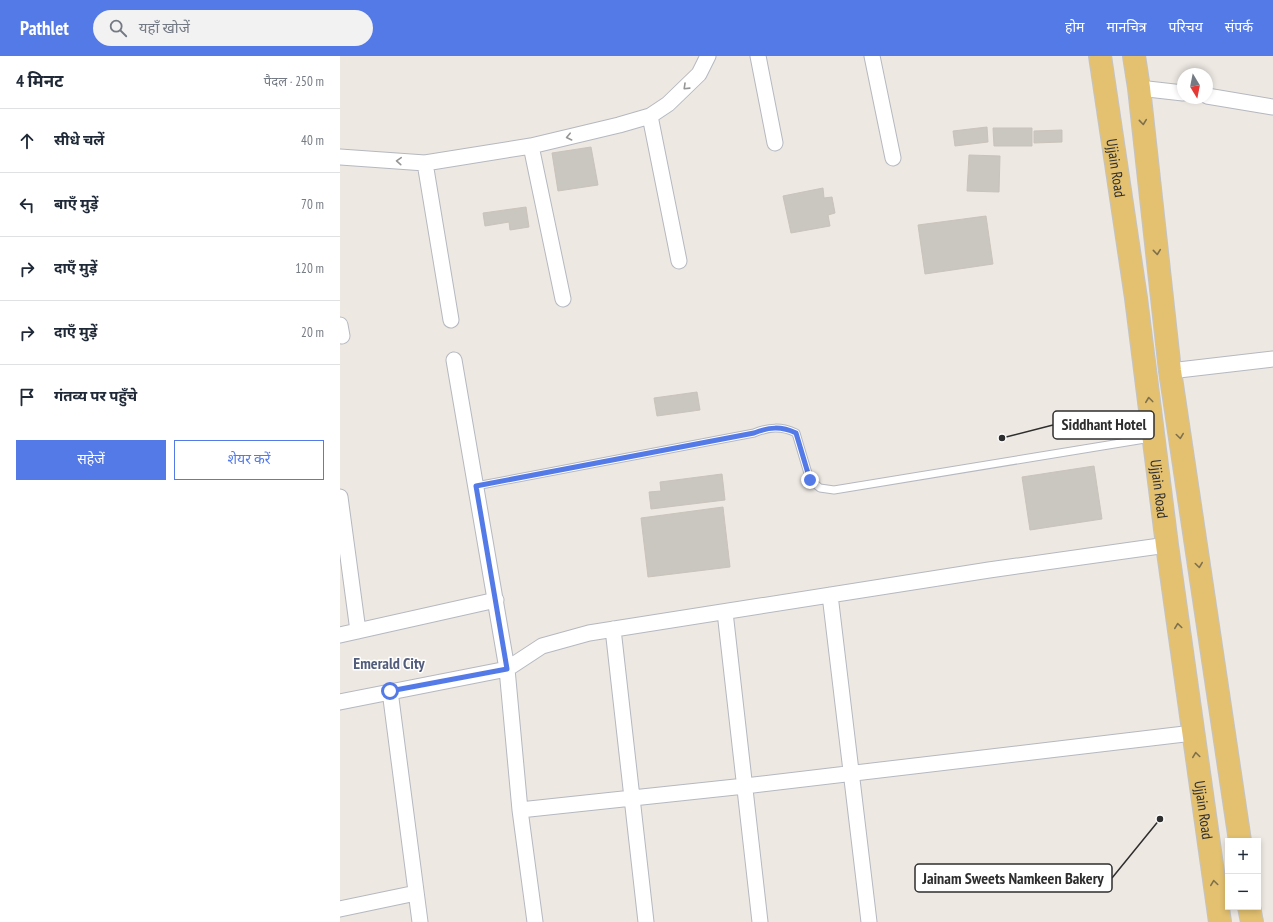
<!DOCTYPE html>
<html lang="hi">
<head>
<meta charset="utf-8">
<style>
	:root { --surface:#fff; --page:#f2f2f3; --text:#1f2937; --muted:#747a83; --line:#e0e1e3; --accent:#547ae8 }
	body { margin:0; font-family:"PT Sans Narrow","Noto Sans Devanagari",sans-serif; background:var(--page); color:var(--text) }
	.controls { position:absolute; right:12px; bottom:12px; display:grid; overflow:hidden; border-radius:0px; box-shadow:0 2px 6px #0003 }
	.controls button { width:36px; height:36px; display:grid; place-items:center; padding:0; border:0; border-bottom:1px solid var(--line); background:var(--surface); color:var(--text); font:20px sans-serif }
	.compass { position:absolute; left:837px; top:12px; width:36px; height:36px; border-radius:50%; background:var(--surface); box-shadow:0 2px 6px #0003; rotate:170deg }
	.stop { position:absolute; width:12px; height:12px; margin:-9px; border:3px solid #547ae8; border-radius:50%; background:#fff }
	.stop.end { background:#547ae8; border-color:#fff; box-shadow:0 1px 4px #0008 }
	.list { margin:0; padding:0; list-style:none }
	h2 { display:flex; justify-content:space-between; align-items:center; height:52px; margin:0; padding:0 16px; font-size:17px }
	h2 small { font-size:13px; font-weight:400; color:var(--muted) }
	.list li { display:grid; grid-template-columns:26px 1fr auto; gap:12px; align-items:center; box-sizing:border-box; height:64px; padding:0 16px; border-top:1px solid var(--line) }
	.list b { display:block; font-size:15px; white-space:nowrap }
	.list em { font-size:13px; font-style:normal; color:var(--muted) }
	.actions { display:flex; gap:8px; padding:12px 16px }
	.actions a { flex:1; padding:9px 0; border:1px solid var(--accent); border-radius:0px; text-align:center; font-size:14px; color:var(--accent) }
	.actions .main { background:var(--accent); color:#fff }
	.icon { flex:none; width:22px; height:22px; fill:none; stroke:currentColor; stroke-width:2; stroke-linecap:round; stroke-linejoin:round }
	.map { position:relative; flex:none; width:933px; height:866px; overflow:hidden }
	header { display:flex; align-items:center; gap:24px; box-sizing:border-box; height:56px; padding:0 20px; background:var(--accent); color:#fff }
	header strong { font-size:19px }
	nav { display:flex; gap:22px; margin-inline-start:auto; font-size:14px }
	.search { width:280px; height:36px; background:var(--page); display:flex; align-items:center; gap:10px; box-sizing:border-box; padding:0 14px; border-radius:22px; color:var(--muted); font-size:15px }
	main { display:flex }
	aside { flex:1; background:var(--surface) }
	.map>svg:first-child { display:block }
	.building { fill:#cac6c0; stroke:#c9c3bb }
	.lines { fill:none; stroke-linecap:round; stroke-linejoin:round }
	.lane-casing { stroke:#b5b8c0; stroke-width:9 }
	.street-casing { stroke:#b5b8c0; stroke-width:17 }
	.primary-casing { stroke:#c4c4c4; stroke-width:24 }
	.lane { stroke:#fff; stroke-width:7 }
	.street { stroke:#fff; stroke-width:15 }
	.primary { stroke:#e3c171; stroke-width:22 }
	.oneway { stroke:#969696 }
	.oneway2 { stroke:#7f704c }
	.route { stroke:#547ae8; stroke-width:5 }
	.labels { text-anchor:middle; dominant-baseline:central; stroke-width:3; stroke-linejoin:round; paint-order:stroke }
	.street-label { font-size:15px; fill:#2e2e2e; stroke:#fff }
	.neighbourhood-label { font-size:16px; font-weight:bold; fill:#525c7b; stroke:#fff }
	.leader { fill:none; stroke:#2e2e2e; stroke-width:1.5 }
	.callout-dot { fill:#2e2e2e; stroke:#fff; stroke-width:1.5 }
	.callout { fill:#fff; stroke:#2e2e2e; stroke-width:1.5 }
	.callout-label { font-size:16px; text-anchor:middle; font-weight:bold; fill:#2e2e2e }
</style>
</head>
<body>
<header>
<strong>Pathlet</strong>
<div class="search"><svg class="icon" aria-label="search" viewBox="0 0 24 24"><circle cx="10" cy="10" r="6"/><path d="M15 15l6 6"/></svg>यहाँ खोजें</div>
<nav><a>होम</a><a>मानचित्र</a><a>परिचय</a><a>संपर्क</a></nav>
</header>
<main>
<aside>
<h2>4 मिनट<small>पैदल · 250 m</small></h2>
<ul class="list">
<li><svg class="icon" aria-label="ahead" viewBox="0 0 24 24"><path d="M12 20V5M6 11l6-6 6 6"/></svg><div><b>सीधे चलें</b></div><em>40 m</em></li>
<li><svg class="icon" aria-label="left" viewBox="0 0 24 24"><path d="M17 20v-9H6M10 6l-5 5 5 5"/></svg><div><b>बाएँ मुड़ें</b></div><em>70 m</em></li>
<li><svg class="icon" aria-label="right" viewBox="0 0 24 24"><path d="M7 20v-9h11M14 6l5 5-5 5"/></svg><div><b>दाएँ मुड़ें</b></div><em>120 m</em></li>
<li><svg class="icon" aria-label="right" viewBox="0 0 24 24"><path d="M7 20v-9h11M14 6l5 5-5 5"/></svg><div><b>दाएँ मुड़ें</b></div><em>20 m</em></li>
<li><svg class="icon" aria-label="arrive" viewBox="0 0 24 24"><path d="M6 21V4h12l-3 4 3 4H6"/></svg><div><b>गंतव्य पर पहुँचे</b></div></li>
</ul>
<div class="actions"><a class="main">सहेजें</a><a>शेयर करें</a></div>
</aside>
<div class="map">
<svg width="933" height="866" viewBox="0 0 933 866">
	<rect width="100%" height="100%" fill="#ede8e2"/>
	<!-- building -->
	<path class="building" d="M647 71 648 86 615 90 613 75Z
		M653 72H692V90H654Z
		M722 74V86L694 87V75Z
		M251 91 258 129 218 135 212 97Z
		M629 99 660 100 659 136 627 135Z
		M483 132 484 142 492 141 495 157 488 159 490 170 451 177 443 140Z
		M186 151 189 171 170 174 169 166 145 170 143 157Z
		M646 160 653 208 585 218 578 169Z
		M357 336 360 354 317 360 314 342Z
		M754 410 762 463 690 474 682 421Z
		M382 418 385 444 311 453 309 436 321 435 320 426Z
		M383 451 390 511 308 521 301 462Z"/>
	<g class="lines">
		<!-- lane casing -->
		<g class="lane-casing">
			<path id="lane" d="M136 430 414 377C429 371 441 370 456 377L470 424 480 432 494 434 811 382"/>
		</g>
		<!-- street casing -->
		<g class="street-casing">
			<path id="street" d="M418 0 435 87
				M532 0 553 102
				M799 32 843 37
				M867 40 933 51
				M310 60 339 205
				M191 90 223 243
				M0 101 85 107 191 90 279 69 310 60 328 48 359 18 368 0
				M85 107 111 264
				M0 269 2 280
				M114 304 167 613 202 590 249 577 649 514 827 489
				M830 315 933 303
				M0 441 18 575
				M490 539 529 866
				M385 556 420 866
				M273 573 306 866
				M0 579 156 544
				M50 635 80 866
				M0 646 167 613 180 754 195 866
				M180 754 405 730 853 677
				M0 853 76 837"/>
		</g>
		<!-- primary casing -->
		<g class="primary-casing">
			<g id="primary">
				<path id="s1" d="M760 0 796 242 827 489 880 866"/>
				<path d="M794 0 799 32 830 315 900 785"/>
				<path d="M909 851 912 866"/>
			</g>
		</g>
		<!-- lane -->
		<use href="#lane" class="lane"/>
		<!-- street -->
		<use href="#street" class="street"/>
		<!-- primary -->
		<use href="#primary" class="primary"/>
	</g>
	<!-- one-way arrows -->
	<defs><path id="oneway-chevron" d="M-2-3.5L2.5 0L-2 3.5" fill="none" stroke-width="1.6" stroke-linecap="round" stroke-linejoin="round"/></defs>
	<g class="oneway">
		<use href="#oneway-chevron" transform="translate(346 31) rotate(136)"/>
		<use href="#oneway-chevron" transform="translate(229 81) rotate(167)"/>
		<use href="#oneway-chevron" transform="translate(59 105) rotate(-176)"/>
	</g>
	<g class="oneway2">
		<use href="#oneway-chevron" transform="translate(803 66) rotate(84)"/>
		<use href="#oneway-chevron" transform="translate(817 196) rotate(84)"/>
		<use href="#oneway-chevron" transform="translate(809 344) rotate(-97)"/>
		<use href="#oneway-chevron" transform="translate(840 380) rotate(82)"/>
		<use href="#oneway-chevron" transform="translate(859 509) rotate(82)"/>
		<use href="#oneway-chevron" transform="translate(838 570) rotate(-98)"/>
		<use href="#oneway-chevron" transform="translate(856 699) rotate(-98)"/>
		<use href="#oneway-chevron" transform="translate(874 827) rotate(-98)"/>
	</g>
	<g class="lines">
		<!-- route -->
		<path class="route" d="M50 635 167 613 136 430 414 377C429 371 441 370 456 377L470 424"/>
	</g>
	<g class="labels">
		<!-- street labels -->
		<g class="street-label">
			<text stroke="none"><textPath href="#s1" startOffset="113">Ujjain Road</textPath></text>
			<text stroke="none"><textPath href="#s1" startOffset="437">Ujjain Road</textPath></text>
			<text stroke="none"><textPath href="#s1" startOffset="761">Ujjain Road</textPath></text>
		</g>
		<!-- neighbourhood labels -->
		<g class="neighbourhood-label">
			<text x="49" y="607">Emerald City</text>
		</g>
	</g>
	<!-- callouts -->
	<path class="leader" d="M662 382L713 369M820 763L772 822"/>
	<g class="callout-dot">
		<circle cx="662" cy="382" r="4"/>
		<circle cx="820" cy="763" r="4"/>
	</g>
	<g class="callout">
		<rect x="713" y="355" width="101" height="28" rx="4"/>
		<rect x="575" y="808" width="197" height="28" rx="4"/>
	</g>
	<g class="callout-label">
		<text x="764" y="374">Siddhant Hotel</text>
		<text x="673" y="828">Jainam Sweets Namkeen Bakery</text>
	</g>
</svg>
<div class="controls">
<button>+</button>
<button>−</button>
</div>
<svg class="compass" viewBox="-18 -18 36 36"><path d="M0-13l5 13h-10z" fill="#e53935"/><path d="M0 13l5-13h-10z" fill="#747a83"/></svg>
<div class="stop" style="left:50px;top:635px"></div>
<div class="stop end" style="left:470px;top:424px"></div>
</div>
</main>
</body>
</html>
